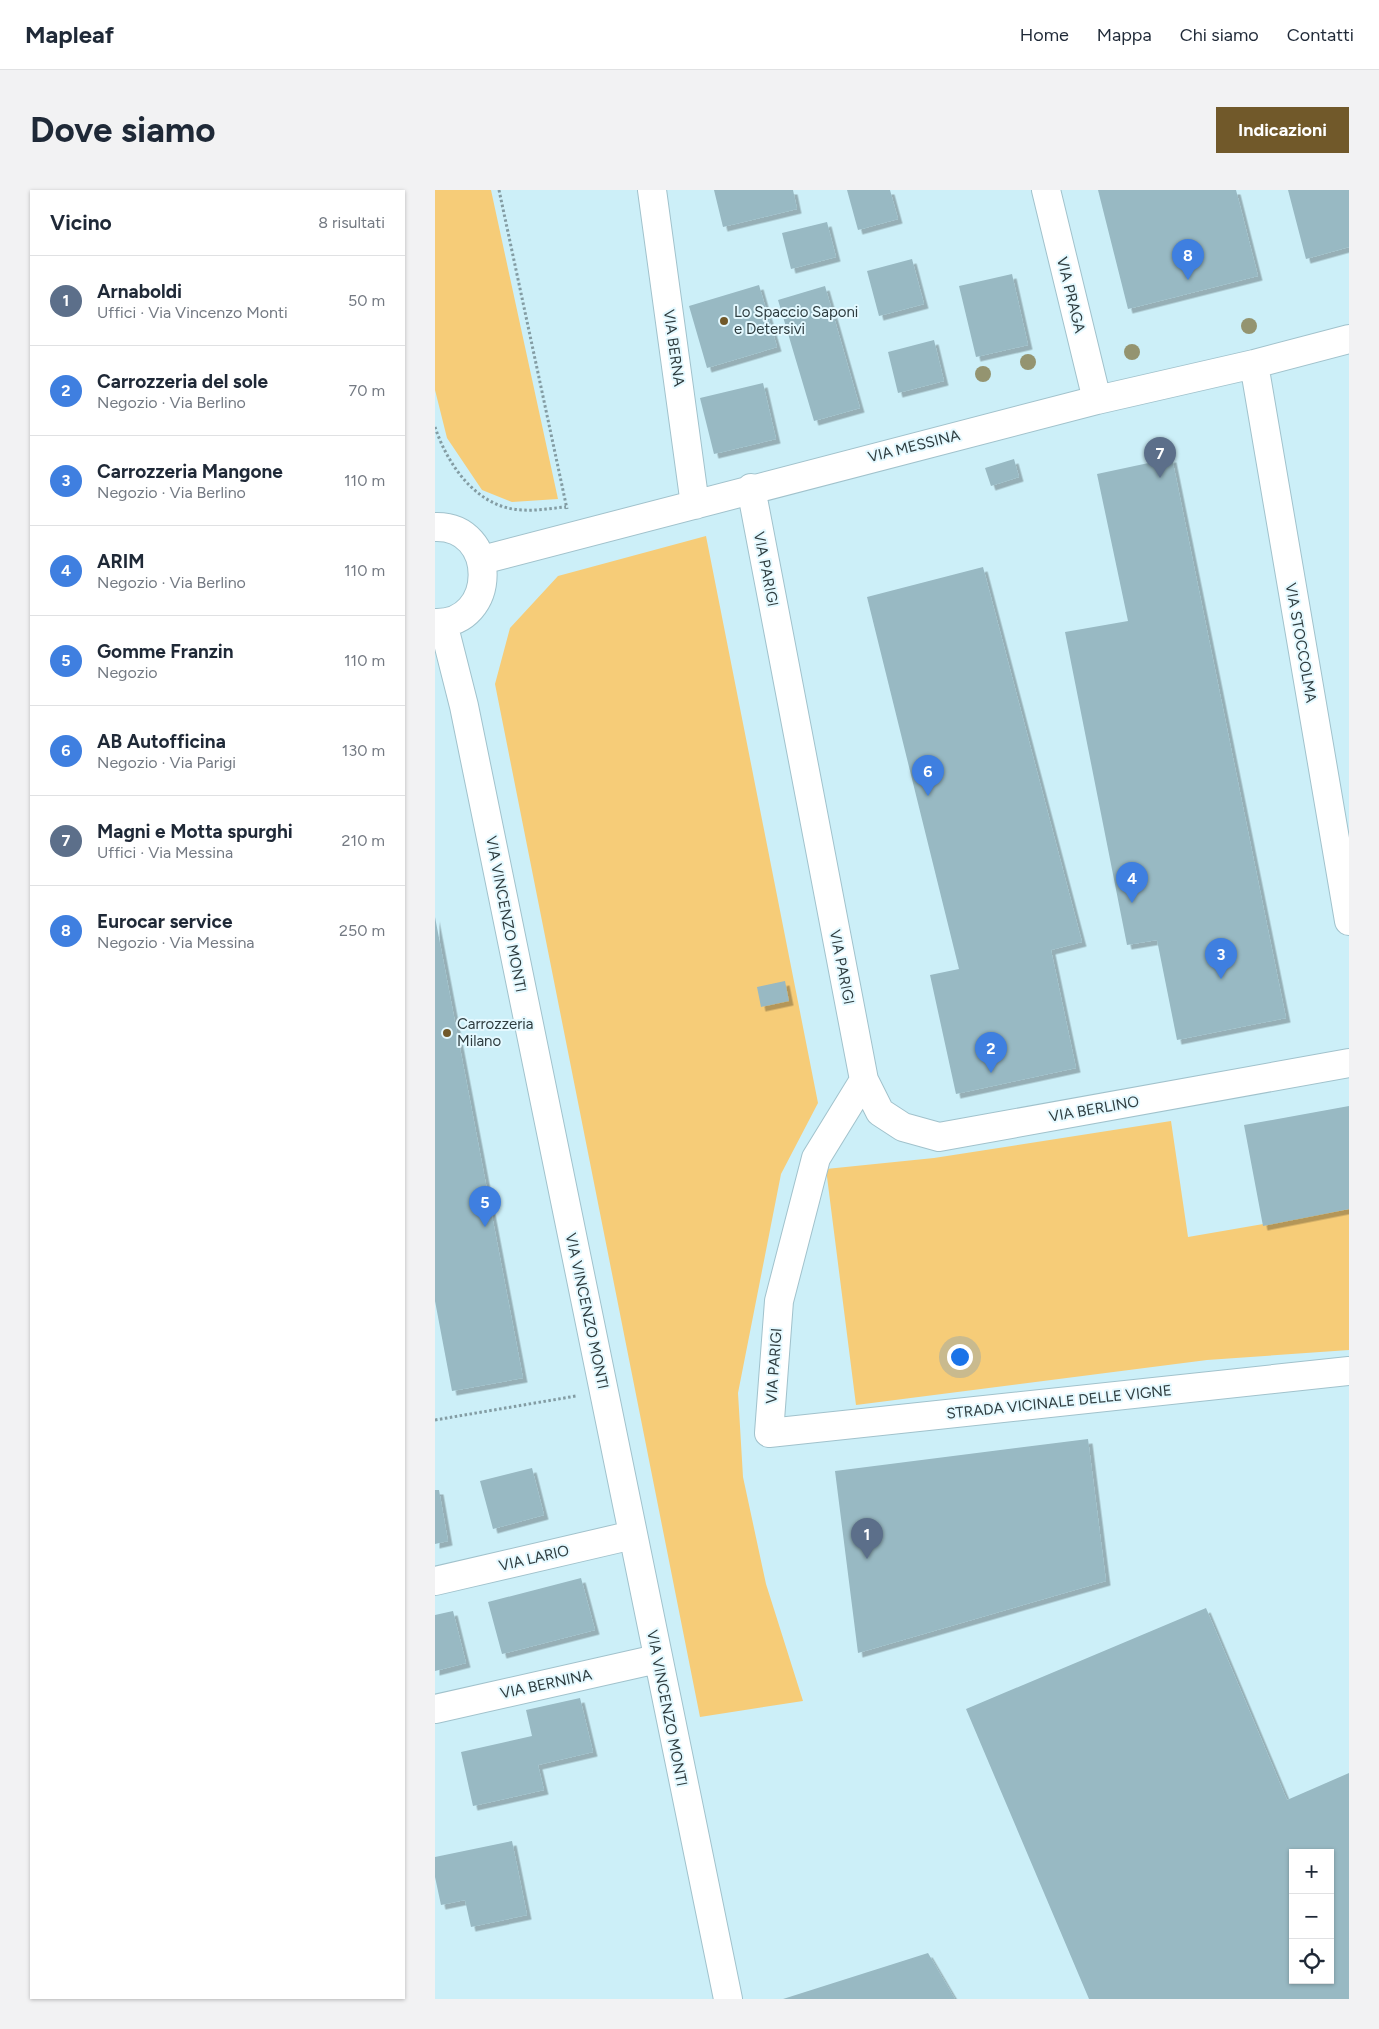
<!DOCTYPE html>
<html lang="it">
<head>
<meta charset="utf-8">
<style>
	:root { --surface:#fff; --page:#f2f2f3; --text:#1f2937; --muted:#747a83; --line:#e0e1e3; --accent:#71592a }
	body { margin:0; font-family:Figtree,sans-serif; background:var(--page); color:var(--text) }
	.controls { position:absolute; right:15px; bottom:15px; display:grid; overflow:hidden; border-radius:0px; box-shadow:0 1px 4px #0004 }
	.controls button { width:45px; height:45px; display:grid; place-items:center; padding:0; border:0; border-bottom:1px solid var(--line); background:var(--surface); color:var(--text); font:25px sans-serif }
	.you { position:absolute; left:524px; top:1166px; width:18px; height:18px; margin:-12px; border:4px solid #fff; border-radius:50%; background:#1a73e8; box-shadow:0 0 0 8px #1a73e833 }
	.badge { display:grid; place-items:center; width:32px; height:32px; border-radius:50%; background:var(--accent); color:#fff; font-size:16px; font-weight:700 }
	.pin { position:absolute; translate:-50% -41px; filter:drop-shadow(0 1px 2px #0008) }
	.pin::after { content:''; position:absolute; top:26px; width:18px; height:15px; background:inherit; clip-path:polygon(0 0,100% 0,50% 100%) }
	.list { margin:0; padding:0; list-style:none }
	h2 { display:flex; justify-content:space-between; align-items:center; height:65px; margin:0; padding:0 20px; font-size:21px }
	h2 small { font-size:16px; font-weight:400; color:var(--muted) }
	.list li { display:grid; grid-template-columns:32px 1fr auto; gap:15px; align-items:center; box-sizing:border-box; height:90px; padding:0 20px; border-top:1px solid var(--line) }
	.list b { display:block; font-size:19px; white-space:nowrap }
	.list p { margin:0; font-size:16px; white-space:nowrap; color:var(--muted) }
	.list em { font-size:16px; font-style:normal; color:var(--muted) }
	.icon { flex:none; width:28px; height:28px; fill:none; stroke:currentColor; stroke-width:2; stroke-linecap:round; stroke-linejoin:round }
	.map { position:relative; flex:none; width:914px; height:1809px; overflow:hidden; border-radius:0px }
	header { display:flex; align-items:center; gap:30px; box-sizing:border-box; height:70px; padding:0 25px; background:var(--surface); border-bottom:1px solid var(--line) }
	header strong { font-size:24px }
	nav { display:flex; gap:28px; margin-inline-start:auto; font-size:18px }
	.intro { display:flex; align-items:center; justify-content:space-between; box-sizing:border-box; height:120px; padding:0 30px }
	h1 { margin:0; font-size:35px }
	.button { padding:12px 22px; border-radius:0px; background:var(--accent); color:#fff; font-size:18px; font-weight:700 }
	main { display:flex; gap:30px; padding:0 30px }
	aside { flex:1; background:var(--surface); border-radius:0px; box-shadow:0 1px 4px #0004 }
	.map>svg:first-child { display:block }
	.green { fill:#f6cc78 }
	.building { fill:#98b9c3; fill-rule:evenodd; filter:url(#shadow) }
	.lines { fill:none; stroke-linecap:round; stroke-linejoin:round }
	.minor-casing { stroke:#a1c2cc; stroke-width:30 }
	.path { stroke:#839ca3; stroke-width:3; stroke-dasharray:2.5 2.5; stroke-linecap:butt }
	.minor { stroke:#fff; stroke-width:28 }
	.tree { fill:#949470 }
	.poi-dot { fill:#71592a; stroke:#e4f9ff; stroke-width:2 }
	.labels { text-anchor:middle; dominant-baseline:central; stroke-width:4; stroke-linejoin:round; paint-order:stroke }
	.street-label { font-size:15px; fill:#2e3c3f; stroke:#e4f9ff }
	.poi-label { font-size:15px; fill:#2e3c3f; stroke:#e4f9ff; text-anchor:start }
</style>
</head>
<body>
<header>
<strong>Mapleaf</strong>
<nav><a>Home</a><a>Mappa</a><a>Chi siamo</a><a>Contatti</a></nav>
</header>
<div class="intro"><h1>Dove siamo</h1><a class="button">Indicazioni</a></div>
<main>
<aside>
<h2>Vicino<small>8 risultati</small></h2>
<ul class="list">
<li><span class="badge" style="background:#5c6f8a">1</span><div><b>Arnaboldi</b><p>Uffici · Via Vincenzo Monti</p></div><em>50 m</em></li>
<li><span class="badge" style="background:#3f7fe0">2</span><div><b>Carrozzeria del sole</b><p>Negozio · Via Berlino</p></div><em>70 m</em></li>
<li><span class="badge" style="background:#3f7fe0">3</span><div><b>Carrozzeria Mangone</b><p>Negozio · Via Berlino</p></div><em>110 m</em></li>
<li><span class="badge" style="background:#3f7fe0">4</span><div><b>ARIM</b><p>Negozio · Via Berlino</p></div><em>110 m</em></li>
<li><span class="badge" style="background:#3f7fe0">5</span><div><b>Gomme Franzin</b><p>Negozio</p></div><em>110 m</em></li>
<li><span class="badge" style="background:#3f7fe0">6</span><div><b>AB Autofficina</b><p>Negozio · Via Parigi</p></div><em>130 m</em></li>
<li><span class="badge" style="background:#5c6f8a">7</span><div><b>Magni e Motta spurghi</b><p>Uffici · Via Messina</p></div><em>210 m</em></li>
<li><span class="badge" style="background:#3f7fe0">8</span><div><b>Eurocar service</b><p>Negozio · Via Messina</p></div><em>250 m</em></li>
</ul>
</aside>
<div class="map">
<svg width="914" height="1809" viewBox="0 0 914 1809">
	<defs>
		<filter id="shadow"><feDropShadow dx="4.5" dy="4.5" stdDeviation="0" flood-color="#0004"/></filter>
	</defs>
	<rect width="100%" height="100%" fill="#cceff8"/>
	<!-- green -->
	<path class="green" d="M0 0H56L123 309 77 312 47 300 12 248 0 200Z
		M271 346 383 913 346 984 303 1203 308 1287 331 1394 368 1511 265 1527 60 494 75 438 123 386Z
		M736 931 753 1047 914 1019V1160L772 1170 421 1215 391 979 499 968Z"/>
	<!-- building -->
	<path class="building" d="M279 0H358L362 19 288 37Z
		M412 0H455L463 29 423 40Z
		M663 0H801L823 86 693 119Z
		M853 0H914V57L871 69Z
		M392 32 401 67 356 79 347 43Z
		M477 69 489 114 444 126 432 81Z
		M577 84 593 155 541 167 524 96Z
		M324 95 342 157 272 178 254 116Z
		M390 96 425 218 379 231 343 110Z
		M499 150 509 191 463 203 453 162Z
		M328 193 341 249 279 264 265 208Z
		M737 268 851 828 742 850 722 750 692 755 630 442 693 431 662 284Z
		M579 269 584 287 556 296 550 278Z
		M548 377 647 752 616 760 641 878 521 904 495 785 524 779 432 407Z
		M0 727 88 1188 17 1201 0 1111Z
		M350 791 354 811 326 817 322 797Z
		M914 916V1019L828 1036 809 935Z
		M653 1249 671 1391 423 1463 400 1281Z
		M97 1278 109 1325 58 1339 45 1291Z
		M0 1300H4L13 1351 0 1354Z
		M146 1388 160 1440 67 1464 53 1412Z
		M771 1418 852 1610 914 1583V1809H654L531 1519ZM858 1663H895V1790H858Z
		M18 1421 31 1473 0 1481V1425Z
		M145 1508 158 1562 103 1575 109 1600 38 1616 26 1562 97 1546 91 1520Z
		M77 1651 92 1725 36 1737 30 1710 6 1715 0 1687V1667Z
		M493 1763 520 1809H348Z"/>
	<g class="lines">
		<!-- minor casing -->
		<g class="minor-casing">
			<path id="minor" d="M217 0 260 315
				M611 0 662 210
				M819 174 914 731
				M316 298 429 890 445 922 468 937 504 947 914 873
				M0 337C64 335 63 435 0 433
				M47 370 662 210 819 174 914 149
				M8 433 29 516 293 1809
				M429 890 381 968 344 1111 334 1243 914 1181
				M0 1391 198 1345
				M0 1519 222 1469"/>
		</g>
		<!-- path -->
		<path class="path" d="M64 0 132 319
			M0 237C13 276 43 319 88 320 102 321 117 318 131 317
			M0 1230 141 1206"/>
		<!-- minor -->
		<use href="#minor" class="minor"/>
	</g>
	<!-- trees -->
	<g class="tree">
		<circle cx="814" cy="136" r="8"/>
		<circle cx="697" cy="162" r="8"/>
		<circle cx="593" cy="172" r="8"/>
		<circle cx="548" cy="184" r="8"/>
	</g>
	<!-- markers -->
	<g class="poi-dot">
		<circle cx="289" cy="131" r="5"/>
		<circle cx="12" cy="843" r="5"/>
	</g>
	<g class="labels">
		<!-- street labels -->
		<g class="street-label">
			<text transform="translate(636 105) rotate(76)">VIA PRAGA</text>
			<text transform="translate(239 158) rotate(82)">VIA BERNA</text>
			<text transform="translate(479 256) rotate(-14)">VIA MESSINA</text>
			<text transform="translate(331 379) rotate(79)">VIA PARIGI</text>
			<text transform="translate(866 453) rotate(80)">VIA STOCCOLMA</text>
			<text transform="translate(71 724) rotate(79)">VIA VINCENZO MONTI</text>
			<text transform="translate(407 777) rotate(79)">VIA PARIGI</text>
			<text transform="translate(659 919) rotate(-10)">VIA BERLINO</text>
			<text transform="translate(152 1121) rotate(78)">VIA VINCENZO MONTI</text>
			<text transform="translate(339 1176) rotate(-86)">VIA PARIGI</text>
			<text transform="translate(624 1212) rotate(-6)">STRADA VICINALE DELLE VIGNE</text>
			<text transform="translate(99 1368) rotate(-13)">VIA LARIO</text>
			<text transform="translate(111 1494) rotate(-12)">VIA BERNINA</text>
			<text transform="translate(232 1518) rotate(79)">VIA VINCENZO MONTI</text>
		</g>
		<!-- poi labels -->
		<g class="poi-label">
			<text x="299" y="122">Lo Spaccio Saponi<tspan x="299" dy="17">e Detersivi</tspan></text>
			<text x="22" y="834">Carrozzeria<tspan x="22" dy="17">Milano</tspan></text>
		</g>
	</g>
</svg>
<div class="controls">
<button>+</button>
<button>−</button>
<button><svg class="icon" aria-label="locate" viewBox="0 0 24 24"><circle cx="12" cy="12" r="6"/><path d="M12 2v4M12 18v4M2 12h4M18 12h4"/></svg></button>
</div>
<div class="you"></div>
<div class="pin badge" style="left:432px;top:1369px;background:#5c6f8a">1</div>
<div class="pin badge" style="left:556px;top:883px;background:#3f7fe0">2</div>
<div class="pin badge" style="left:786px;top:789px;background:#3f7fe0">3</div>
<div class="pin badge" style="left:697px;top:713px;background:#3f7fe0">4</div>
<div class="pin badge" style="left:50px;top:1037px;background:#3f7fe0">5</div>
<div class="pin badge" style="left:493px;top:606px;background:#3f7fe0">6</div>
<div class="pin badge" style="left:725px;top:288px;background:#5c6f8a">7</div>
<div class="pin badge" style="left:753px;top:90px;background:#3f7fe0">8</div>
</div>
</main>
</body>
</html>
